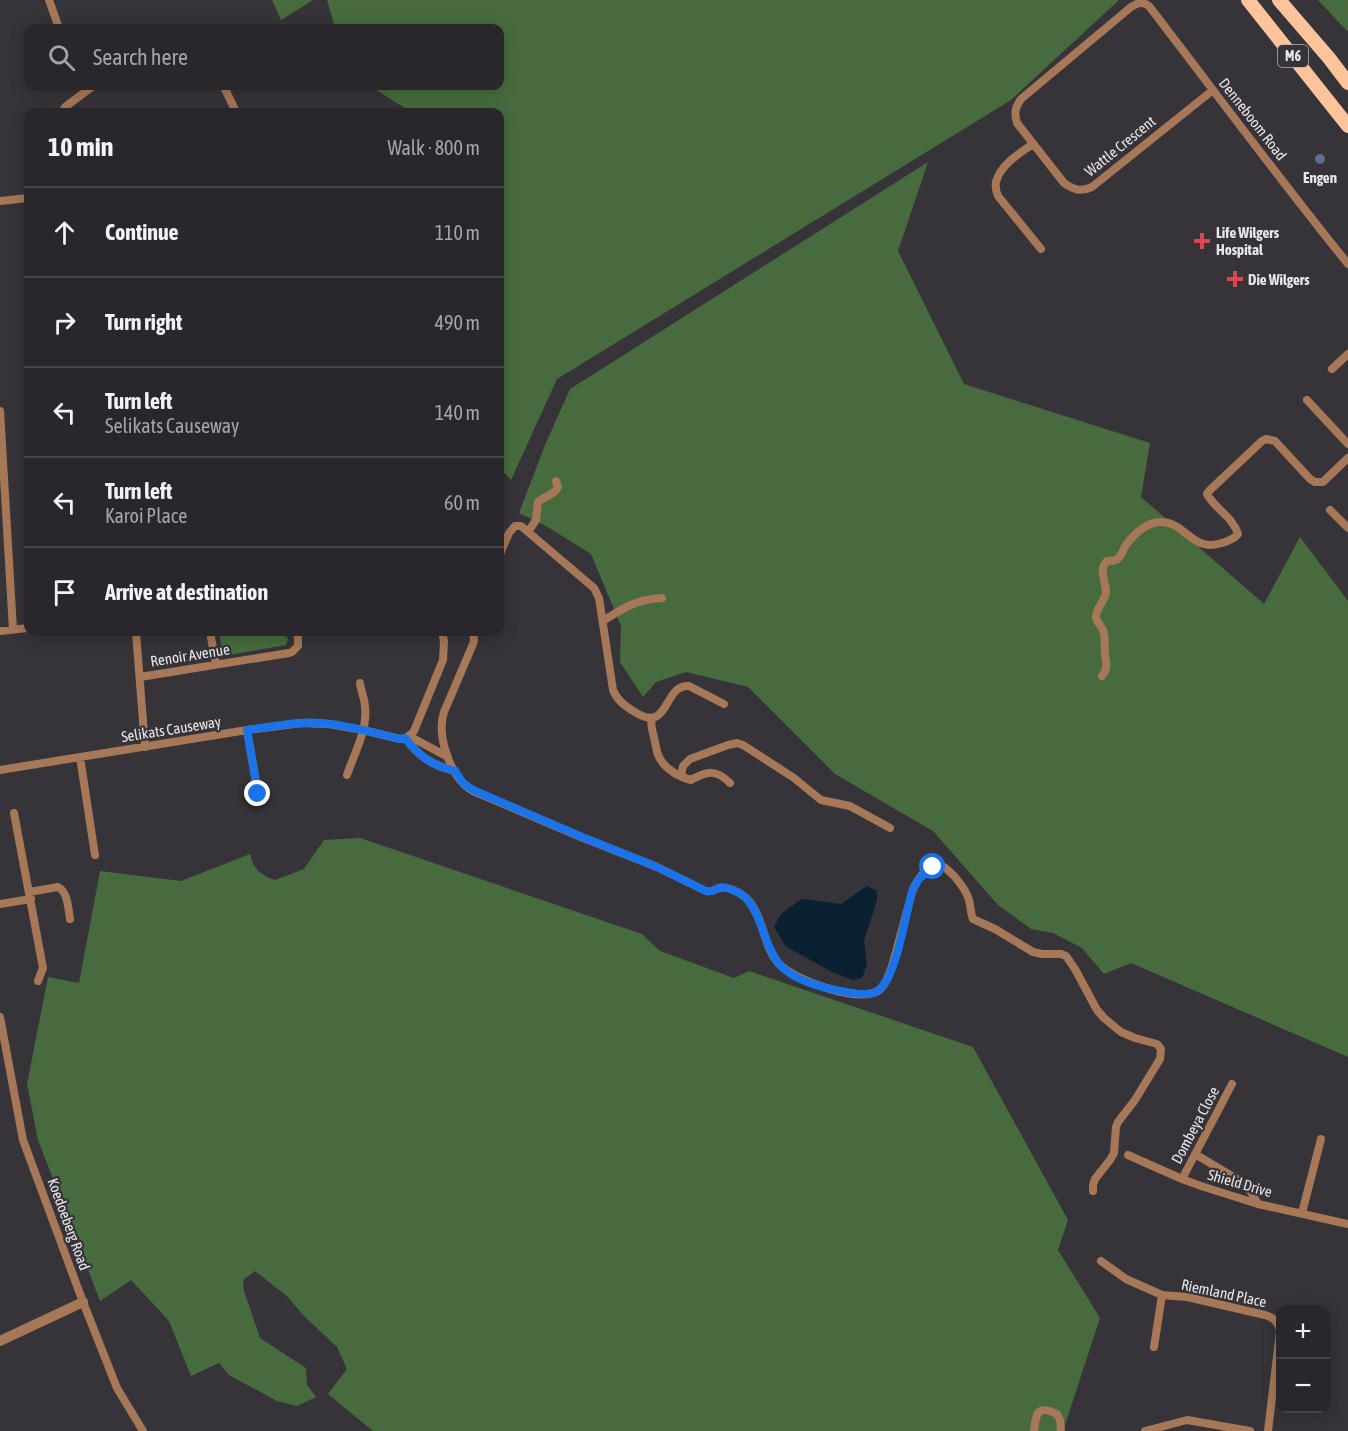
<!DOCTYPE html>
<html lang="en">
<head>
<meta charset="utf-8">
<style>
	:root { --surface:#29272b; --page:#312f33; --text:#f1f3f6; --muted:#a5a5a9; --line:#454447 }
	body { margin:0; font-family:"Asap Condensed",sans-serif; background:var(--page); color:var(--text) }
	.controls { position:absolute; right:18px; bottom:18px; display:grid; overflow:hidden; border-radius:12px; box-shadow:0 3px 15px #0003 }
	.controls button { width:54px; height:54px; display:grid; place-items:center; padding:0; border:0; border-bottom:2px solid var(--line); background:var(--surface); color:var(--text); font:30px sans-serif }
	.stop { position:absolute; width:18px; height:18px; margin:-14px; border:4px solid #1a73e8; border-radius:50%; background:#fff }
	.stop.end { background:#1a73e8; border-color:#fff; box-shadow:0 2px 6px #0008 }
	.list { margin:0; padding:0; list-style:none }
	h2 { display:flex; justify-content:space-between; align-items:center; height:78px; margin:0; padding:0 24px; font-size:26px }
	h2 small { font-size:20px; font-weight:400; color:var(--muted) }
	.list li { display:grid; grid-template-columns:39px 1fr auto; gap:18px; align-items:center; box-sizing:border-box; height:90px; padding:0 24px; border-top:2px solid var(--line) }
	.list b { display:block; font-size:22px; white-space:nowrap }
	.list p { margin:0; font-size:20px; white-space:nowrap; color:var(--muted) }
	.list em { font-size:20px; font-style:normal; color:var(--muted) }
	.icon { flex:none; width:33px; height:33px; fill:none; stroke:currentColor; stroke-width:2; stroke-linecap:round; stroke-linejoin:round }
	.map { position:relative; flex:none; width:1348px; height:1431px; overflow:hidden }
	.search { position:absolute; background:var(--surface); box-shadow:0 3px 15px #0003; left:24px; top:24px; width:480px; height:66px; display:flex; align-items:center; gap:15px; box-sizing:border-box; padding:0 21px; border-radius:12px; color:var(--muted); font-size:22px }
	.panel { position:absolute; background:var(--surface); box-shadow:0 3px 15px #0003; left:24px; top:108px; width:480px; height:528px; border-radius:12px }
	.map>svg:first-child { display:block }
	.green { fill:#476b3e }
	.water { fill:#092131 }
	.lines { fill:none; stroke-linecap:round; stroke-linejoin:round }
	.minor { stroke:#a67857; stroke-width:8 }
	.tertiary { stroke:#a67857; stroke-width:10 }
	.primary { stroke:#fdc49c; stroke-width:14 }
	.route { stroke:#1a73e8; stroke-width:8 }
	.service-dot { fill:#5c6f8a; stroke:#373439; stroke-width:2 }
	.health-dot { fill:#e0444e; stroke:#373439; stroke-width:2 }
	.labels { text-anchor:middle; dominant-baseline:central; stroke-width:4.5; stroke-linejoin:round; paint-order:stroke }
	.shield { fill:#373439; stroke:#b3b1b4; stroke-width:1.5 }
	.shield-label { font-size:14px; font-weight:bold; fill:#e8e6e9 }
	.street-label { font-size:15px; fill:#e8e6e9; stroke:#373439 }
	.poi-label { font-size:15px; font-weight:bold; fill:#e8e6e9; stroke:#373439; text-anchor:start }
</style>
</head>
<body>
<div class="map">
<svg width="1348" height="1431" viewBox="0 0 1348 1431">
	<rect width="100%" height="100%" fill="#373439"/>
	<!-- green -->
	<path class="green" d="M272 0H313L281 20Z
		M327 0H1119L1011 100 557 379 511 480 500 468V112H411L370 86H500V28H335Z
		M1318 0H1348V32Z
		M928 162 898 251 964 384 1150 443 1141 497 1264 604 1300 537 1348 601V1057L1131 963 1104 974 1082 948 1053 933 1031 929 998 905 933 831 835 774 748 687 686 672 656 682 643 697 620 662 621 626 591 554 546 526 519 513 545 445 570 389Z
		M219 632H283L288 639 286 645 223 656Z
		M360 838 642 934 660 951 734 978 749 971 973 1047 1068 1220 1058 1250 1100 1318 1063 1431H373L328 1394 347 1369 337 1347 302 1314 288 1297 255 1271 243 1280 244 1291 260 1338 306 1368 307 1385 316 1397 297 1406 277 1401 229 1375 219 1363 191 1376 169 1321 131 1280 100 1301 38 1140 27 1084 48 977 79 983 100 871 181 881 250 854 253 864 259 872 267 877 275 880 304 869 324 840Z"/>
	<!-- water -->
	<path class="water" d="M867 886 877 891V900L864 941 867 965 862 978 853 980 834 973 785 946 774 926 782 913 802 899 841 904Z"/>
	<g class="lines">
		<!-- minor -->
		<path class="minor" d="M49 0 59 28
			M225 89 236 112
			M1213 90 1092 187C1081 192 1074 190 1064 183L1017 123C1014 113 1015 108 1021 99L1131 7C1138 3 1142 1 1149 6 1215 92 1280 180 1348 264
			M62 112 65 107 93 86
			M1033 144C1020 153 1000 165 996 182 995 187 996 191 998 196L1041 249
			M0 201 28 198
			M1332 369 1348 354
			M1307 400 1348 444
			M0 411 13 629
			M1330 510 1348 528
			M528 532 536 520 538 502C545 496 553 496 558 487L556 481
			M500 554 509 533 515 526H521L594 588 599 598 613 690C617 700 624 705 633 711 671 736 662 684 689 686L724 704
			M603 621C623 608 637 599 662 598
			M0 631 28 628
			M136 632 145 747
			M210 632 216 664
			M473 632 474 640 473 644 444 712C436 736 451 779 473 791L581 837 657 867 706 891C712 892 714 890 719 888 727 886 739 892 745 897 764 914 762 944 778 963 793 980 858 1003 878 991 886 986 890 972 893 963L913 889C917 880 928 863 940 865 946 867 951 873 955 877 960 883 965 889 968 897 971 904 970 912 973 919L995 929 1033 952 1042 954H1061L1066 956 1075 969 1097 1010 1104 1018 1121 1032 1135 1038 1157 1044 1161 1049 1160 1059 1135 1100 1118 1122 1116 1127 1114 1153 1110 1160 1095 1179 1093 1185V1191
			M1102 676C1105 672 1106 671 1106 667 1107 663 1105 658 1105 653 1104 645 1106 637 1103 630 1101 625 1097 623 1096 618 1095 608 1105 602 1106 592 1106 581 1098 570 1107 561 1111 561 1113 561 1116 560 1122 557 1123 549 1126 545 1134 534 1146 523 1160 522 1187 522 1191 553 1222 543 1229 541 1234 539 1238 534 1233 517 1215 509 1207 494L1210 490 1262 441 1266 439 1275 441 1310 479 1315 482H1323L1348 458
			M140 677 289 653 292 652 298 646V637L296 632
			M651 718C651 725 652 731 654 738 656 744 656 751 659 757 665 769 679 777 691 780 707 771 716 769 730 783
			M247 730 258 794
			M409 736 448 757
			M405 738C420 757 431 765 455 771
			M80 757 95 855
			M0 770 247 730 301 723 329 724 363 730 400 739C406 739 410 736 414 731L443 660 444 641 442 632
			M347 775C354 754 368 729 365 707 365 699 361 692 360 683
			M681 776 683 766 690 759 728 745 737 743 743 745 794 778 821 800 850 806 890 828
			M14 813 43 968 38 981
			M29 892 58 887C68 892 68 908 70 919
			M0 904 31 899
			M0 1017 23 1140 83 1302 117 1388 143 1431
			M1195 1154 1240 1181 1251 1192 1258 1204
			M1128 1155 1182 1179 1201 1186 1258 1204 1348 1224
			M1182 1179 1232 1084
			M1302 1213 1321 1139
			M1101 1261 1126 1279 1162 1295 1187 1297 1265 1315C1274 1318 1279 1322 1280 1332L1268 1431
			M1154 1347 1162 1295
			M1034 1431C1036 1414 1037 1404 1057 1414L1060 1420 1061 1431
			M1145 1431 1187 1420 1250 1431"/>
		<!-- tertiary -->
		<path class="tertiary" d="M0 1341 83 1302"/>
		<!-- primary -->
		<path class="primary" d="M1248 0 1348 126
			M1279 0 1329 58 1348 83"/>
	</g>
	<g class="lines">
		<!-- route -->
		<path class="route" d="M258 794 247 730C271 727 297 721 321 723 348 725 374 733 400 739L405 738C420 757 431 765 455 771L463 783 473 790 582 837 657 867 706 891C712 892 714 890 719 888 726 886 739 892 744 896 753 904 758 917 762 928 766 939 770 952 777 961 791 981 824 988 846 992 857 994 873 997 881 988 898 971 905 913 913 889L919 879 933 867"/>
	</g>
	<!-- markers -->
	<circle class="service-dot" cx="1320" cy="159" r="6"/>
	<g class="health-dot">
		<path d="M1199 232h6v6h6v6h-6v6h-6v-6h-6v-6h6z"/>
		<path d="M1232 270h6v6h6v6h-6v6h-6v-6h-6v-6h6z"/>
	</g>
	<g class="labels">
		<!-- shield labels -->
		<rect class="shield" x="1278" y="45" width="30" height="22" rx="4.5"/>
		<g class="shield-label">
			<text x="1293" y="56">M6</text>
		</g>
		<!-- street labels -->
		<g class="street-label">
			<text transform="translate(1253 119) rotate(52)">Denneboom Road</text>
			<text transform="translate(1120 146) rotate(-39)">Wattle Crescent</text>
			<text transform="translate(190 655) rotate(-9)">Renoir Avenue</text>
			<text transform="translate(171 729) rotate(-9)">Selikats Causeway</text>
			<text transform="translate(1195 1125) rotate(-62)">Dombeya Close</text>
			<text transform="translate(1240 1183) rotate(16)">Shield Drive</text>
			<text transform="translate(69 1224) rotate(70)">Koedoeberg Road</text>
			<text transform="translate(1224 1293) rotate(12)">Riemland Place</text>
		</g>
		<!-- poi labels -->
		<g class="poi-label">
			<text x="1320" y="177" text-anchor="middle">Engen</text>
			<text x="1216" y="232">Life Wilgers<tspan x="1216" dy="17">Hospital</tspan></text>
			<text x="1248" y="279">Die Wilgers</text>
		</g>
	</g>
</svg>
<div class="controls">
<button>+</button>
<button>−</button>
</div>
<div class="stop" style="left:933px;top:867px"></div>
<div class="stop end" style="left:258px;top:794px"></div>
<div class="search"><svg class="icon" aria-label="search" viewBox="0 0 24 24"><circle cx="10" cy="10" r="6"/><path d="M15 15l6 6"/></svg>Search here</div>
<section class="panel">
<h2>10 min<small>Walk · 800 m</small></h2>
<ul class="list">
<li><svg class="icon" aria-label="ahead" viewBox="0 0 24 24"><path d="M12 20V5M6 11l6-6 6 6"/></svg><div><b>Continue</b></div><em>110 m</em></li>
<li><svg class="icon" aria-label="right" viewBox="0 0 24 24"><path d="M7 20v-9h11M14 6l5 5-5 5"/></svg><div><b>Turn right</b></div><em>490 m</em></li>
<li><svg class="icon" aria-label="left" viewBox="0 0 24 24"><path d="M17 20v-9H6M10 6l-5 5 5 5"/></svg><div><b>Turn left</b><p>Selikats Causeway</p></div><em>140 m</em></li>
<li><svg class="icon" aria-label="left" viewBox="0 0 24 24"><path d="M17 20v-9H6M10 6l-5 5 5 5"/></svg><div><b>Turn left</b><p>Karoi Place</p></div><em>60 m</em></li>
<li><svg class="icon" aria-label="arrive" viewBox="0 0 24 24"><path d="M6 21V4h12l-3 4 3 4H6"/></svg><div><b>Arrive at destination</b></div></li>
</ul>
</section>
</div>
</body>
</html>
